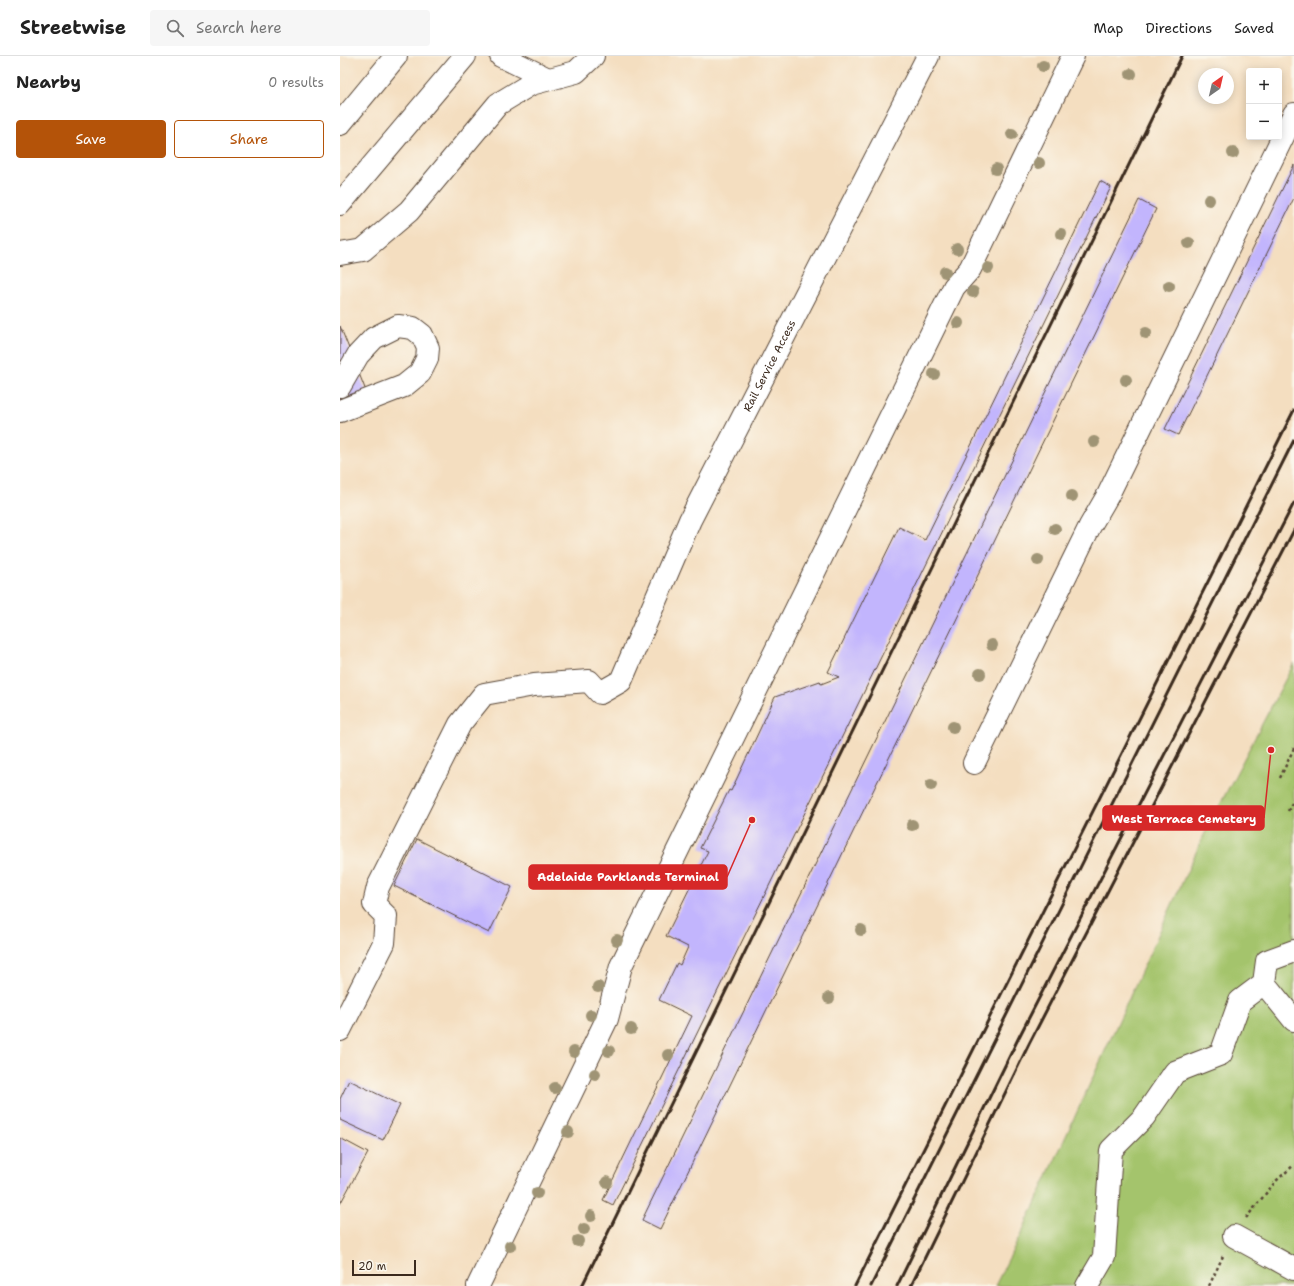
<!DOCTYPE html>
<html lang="en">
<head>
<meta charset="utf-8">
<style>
	:root { --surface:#fff; --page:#f6f6f6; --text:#222; --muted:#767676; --line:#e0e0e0; --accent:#b45309 }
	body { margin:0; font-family:"Shantell Sans",sans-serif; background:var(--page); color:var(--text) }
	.controls { position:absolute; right:12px; top:12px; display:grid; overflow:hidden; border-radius:4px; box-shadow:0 2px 10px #0003 }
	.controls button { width:36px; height:36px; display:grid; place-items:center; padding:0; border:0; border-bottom:1px solid var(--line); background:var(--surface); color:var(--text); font:20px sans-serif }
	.compass { position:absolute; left:858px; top:12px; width:36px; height:36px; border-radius:50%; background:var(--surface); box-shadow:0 2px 10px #0003; rotate:34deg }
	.scale { position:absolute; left:12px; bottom:10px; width:64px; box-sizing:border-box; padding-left:4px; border:2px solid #3b2a1e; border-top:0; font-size:11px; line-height:14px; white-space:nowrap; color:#3b2a1e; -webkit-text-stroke:3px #fbf7ec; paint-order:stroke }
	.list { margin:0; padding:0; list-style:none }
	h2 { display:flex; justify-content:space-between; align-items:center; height:52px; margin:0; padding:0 16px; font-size:17px }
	h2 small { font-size:13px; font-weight:400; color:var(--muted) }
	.actions { display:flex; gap:8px; padding:12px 16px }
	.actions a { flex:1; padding:9px 0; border:1px solid var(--accent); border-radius:4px; text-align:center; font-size:14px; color:var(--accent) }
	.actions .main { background:var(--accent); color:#fff }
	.icon { flex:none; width:22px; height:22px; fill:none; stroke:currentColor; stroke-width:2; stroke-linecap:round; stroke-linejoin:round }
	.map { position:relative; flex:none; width:954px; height:1230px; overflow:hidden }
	header { display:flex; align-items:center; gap:24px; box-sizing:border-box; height:56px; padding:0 20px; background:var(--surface); border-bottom:1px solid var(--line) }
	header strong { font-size:19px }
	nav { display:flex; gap:22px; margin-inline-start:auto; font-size:14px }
	.search { width:280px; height:36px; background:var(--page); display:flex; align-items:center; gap:10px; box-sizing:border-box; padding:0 14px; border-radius:4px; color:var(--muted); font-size:15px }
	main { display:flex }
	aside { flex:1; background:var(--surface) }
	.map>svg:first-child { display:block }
	.green { fill:#a4c46c; stroke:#707745 }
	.building { fill:#c2b5fd }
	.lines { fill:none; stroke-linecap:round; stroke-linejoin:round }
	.minor-casing { stroke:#574536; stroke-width:24 }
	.path { stroke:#574536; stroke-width:2.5; stroke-dasharray:3 3; stroke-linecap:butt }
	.minor { stroke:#fff; stroke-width:22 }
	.rail { stroke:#3b2a1e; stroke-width:3 }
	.tree { fill:#9f9474 }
	.labels { text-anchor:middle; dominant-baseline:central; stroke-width:4; stroke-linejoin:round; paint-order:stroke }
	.street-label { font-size:11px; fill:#3b2a1e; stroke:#fbf7ec }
	.leader { fill:none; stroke:#d62828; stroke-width:1.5 }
	.callout-dot { fill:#d62828; stroke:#fbf7ec; stroke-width:1.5 }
	.callout { fill:#d62828; stroke:#d62828; stroke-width:1.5 }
	.callout-label { font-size:12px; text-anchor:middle; font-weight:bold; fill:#fff }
</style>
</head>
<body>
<header>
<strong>Streetwise</strong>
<div class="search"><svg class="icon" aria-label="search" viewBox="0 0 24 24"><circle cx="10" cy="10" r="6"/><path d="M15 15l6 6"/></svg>Search here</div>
<nav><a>Map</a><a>Directions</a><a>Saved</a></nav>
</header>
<main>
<aside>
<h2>Nearby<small>0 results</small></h2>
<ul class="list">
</ul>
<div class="actions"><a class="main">Save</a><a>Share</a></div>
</aside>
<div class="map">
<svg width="954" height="1230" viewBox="0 0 954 1230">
	<rect width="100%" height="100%" fill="#fbf7ec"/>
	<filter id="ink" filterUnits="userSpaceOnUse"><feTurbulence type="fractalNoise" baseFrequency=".025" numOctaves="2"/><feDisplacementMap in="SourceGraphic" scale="8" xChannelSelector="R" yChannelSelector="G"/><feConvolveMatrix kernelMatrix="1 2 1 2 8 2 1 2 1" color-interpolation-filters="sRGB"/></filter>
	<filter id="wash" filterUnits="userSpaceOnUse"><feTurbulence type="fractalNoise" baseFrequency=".012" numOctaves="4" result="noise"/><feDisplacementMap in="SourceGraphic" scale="16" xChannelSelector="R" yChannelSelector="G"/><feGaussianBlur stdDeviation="0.9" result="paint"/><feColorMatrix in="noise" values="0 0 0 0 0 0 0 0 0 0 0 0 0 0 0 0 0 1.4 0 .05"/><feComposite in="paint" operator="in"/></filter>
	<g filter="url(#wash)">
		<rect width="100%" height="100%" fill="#f4dec0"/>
		<!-- green -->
		<path class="green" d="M954 607V1230H655L682 1176 863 781Z"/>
		<g id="blocks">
			<!-- building -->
			<path class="building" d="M954 109V142L838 379 825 373Z
				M760 125 771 131 273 1149 263 1144 352 960 319 944 337 907 340 909 348 891 326 880 368 795 360 792 389 734 391 735 435 641 480 625 481 628 499 621 488 616 559 471 585 484Z
				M799 144 816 153 320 1173 302 1164Z
				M0 270 32 350 0 363Z
				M77 783 172 831 149 877 54 830Z
				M9 1024 60 1049 43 1084 0 1064V1043Z
				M0 1082 28 1097 0 1148Z"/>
		</g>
	</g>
	<g filter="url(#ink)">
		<use href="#blocks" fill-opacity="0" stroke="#574536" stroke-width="1"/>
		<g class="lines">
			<!-- minor casing -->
			<g class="minor-casing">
				<g id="minor">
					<path d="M161 0 208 23"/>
					<path d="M0 68 56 0"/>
					<path d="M0 148 125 0"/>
					<path d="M0 198 23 194 69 155 158 48 191 28 236 16 253 0"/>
					<path d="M0 330 18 299 34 282 58 270 73 272 82 279 88 292 87 303 80 317 64 330 0 355"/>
					<path d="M634 707 750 470 768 439 954 58"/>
					<path d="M924 927 954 964"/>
					<path id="s1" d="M0 974 44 887 46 860 34 848 38 831 120 668 144 638 194 629 249 625 260 637 281 625 350 464 588 0"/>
					<path d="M894 1180 954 1213"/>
					<path d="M138 1230 267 963 281 910 614 231 630 213 733 0"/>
					<path d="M747 1230 764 1201 771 1094 804 1061 835 1016 881 998 900 945 924 927 927 905 954 895"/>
				</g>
			</g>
			<!-- path -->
			<path class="path" d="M940 722 954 692
				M948 755 954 743
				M906 1162 936 1125 954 1109
				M869 1230 884 1198"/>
			<!-- minor -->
			<use href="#minor" class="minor"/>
			<!-- rail -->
			<path class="rail" d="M242 1230 842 0
				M515 1230 954 354
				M531 1230 954 384
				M557 1230 679 981 954 447
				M571 1230 689 988 954 474"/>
		</g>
		<!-- trees -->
		<g class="tree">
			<circle cx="703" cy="10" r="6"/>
			<circle cx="791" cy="18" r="6"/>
			<circle cx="672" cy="78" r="6"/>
			<circle cx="893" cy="97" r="6"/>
			<circle cx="699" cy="107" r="6"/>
			<circle cx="656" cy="113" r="6"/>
			<circle cx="869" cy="144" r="6"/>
			<circle cx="721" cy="178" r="6"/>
			<circle cx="849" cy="187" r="6"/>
			<circle cx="617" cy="193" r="6"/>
			<circle cx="648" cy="212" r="6"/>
			<circle cx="605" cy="216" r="6"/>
			<circle cx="829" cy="230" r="6"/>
			<circle cx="633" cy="236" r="6"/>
			<circle cx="618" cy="267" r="6"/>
			<circle cx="806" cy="277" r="6"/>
			<circle cx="594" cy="318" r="6"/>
			<circle cx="786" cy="324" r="6"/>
			<circle cx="754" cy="386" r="6"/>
			<circle cx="732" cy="440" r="6"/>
			<circle cx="715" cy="473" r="6"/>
			<circle cx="698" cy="504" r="6"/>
			<circle cx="652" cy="589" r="6"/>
			<circle cx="640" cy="618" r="6"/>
			<circle cx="613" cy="671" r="6"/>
			<circle cx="591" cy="729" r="6"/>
			<circle cx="572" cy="769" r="6"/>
			<circle cx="521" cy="874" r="6"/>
			<circle cx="277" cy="884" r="6"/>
			<circle cx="258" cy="931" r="6"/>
			<circle cx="489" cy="942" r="6"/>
			<circle cx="251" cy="959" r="6"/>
			<circle cx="291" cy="973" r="6"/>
			<circle cx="269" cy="995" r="6"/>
			<circle cx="234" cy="996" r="6"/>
			<circle cx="328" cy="999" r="6"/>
			<circle cx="255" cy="1018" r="6"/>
			<circle cx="215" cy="1032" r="6"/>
			<circle cx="228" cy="1076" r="6"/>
			<circle cx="267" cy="1126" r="6"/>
			<circle cx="197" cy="1137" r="6"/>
			<circle cx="251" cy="1160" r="6"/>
			<circle cx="244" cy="1173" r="6"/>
			<circle cx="238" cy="1185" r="6"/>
			<circle cx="170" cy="1190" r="6"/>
		</g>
	</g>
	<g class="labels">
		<!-- street labels -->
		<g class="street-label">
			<text stroke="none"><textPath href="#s1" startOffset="875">Rail Service Access</textPath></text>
		</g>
	</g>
	<!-- callouts -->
	<path class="leader" d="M931 694L924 762M412 764L387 821"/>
	<g class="callout-dot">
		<circle cx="931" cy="694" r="4"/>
		<circle cx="412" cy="764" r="4"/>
	</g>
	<g class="callout">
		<rect x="763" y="750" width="161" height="24" rx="4"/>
		<rect x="189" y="809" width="198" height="24" rx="4"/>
	</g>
	<g class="callout-label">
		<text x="844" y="767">West Terrace Cemetery</text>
		<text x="288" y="825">Adelaide Parklands Terminal</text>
	</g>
</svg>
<div class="controls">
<button>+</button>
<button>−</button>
</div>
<svg class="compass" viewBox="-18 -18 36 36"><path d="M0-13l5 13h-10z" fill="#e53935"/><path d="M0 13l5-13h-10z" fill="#767676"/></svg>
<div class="scale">20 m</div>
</div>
</main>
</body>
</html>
